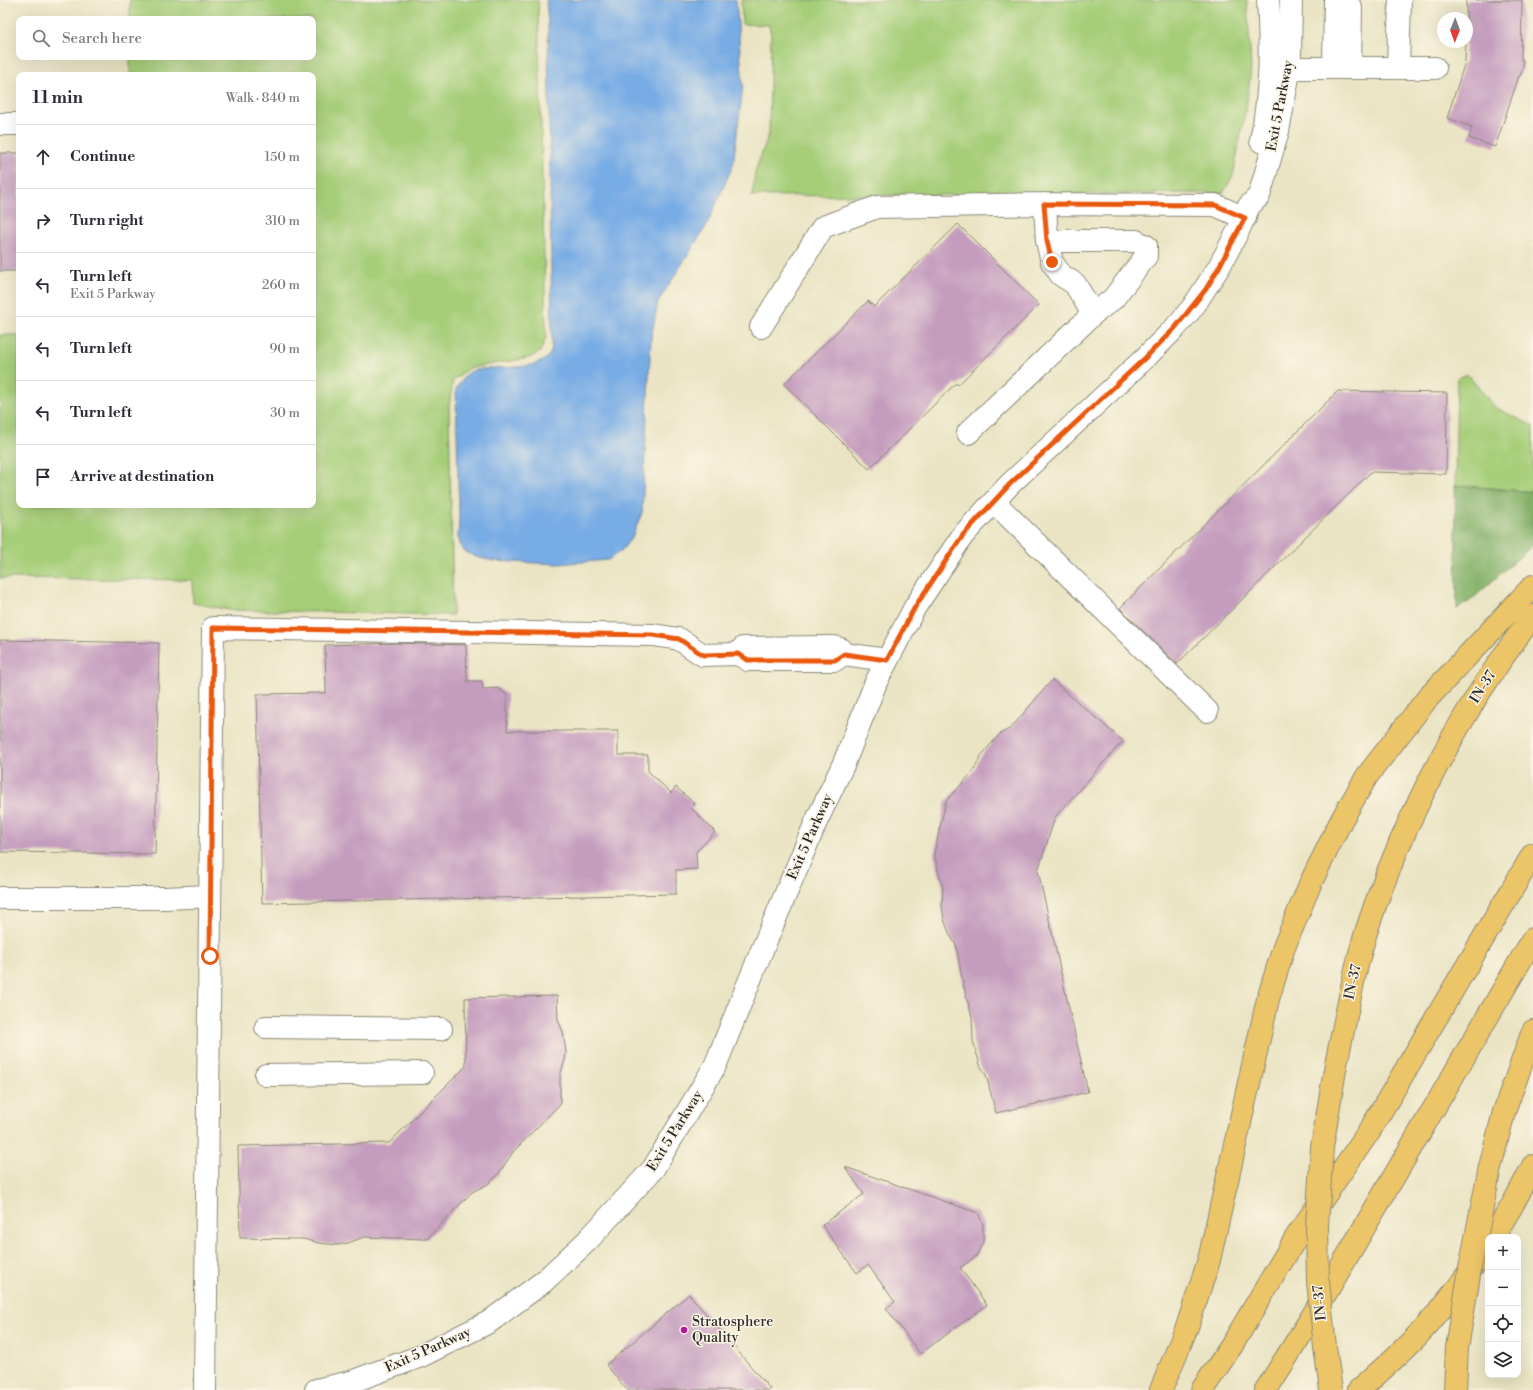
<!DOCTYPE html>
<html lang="en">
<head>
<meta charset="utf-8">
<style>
	:root { --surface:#fff; --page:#f2f2f3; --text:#2b2b33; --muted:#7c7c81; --line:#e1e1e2 }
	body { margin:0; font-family:"Libre Bodoni",serif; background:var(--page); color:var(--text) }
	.controls { position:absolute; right:12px; bottom:12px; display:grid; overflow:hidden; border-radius:8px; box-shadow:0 4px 16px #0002 }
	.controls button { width:36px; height:36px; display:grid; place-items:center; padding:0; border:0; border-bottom:1px solid var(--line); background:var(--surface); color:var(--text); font:20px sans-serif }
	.compass { position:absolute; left:1437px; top:12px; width:36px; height:36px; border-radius:50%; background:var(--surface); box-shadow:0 4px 16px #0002; rotate:181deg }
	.stop { position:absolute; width:12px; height:12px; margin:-9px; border:3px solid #ea580c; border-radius:50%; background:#fff }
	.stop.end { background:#ea580c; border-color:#fff; box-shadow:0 1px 4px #0008 }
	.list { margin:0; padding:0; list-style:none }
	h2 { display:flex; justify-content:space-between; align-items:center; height:52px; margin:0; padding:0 16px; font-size:17px }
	h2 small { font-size:13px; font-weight:400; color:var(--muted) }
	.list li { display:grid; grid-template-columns:26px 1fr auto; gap:12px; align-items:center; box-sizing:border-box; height:64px; padding:0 16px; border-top:1px solid var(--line) }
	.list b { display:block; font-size:15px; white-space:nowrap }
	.list p { margin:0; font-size:13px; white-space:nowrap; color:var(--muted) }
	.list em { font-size:13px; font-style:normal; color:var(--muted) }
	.icon { flex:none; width:22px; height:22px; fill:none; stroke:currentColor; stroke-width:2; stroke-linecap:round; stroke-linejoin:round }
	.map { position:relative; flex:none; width:1533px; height:1390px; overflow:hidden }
	.search { position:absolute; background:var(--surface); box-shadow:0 4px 16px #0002; left:16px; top:16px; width:300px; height:44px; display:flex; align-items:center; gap:10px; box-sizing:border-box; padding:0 14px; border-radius:8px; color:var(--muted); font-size:15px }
	.panel { position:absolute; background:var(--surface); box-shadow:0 4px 16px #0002; left:16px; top:72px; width:300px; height:436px; border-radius:8px }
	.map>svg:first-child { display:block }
	.green { fill:#a6ce79; stroke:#687c52 }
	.forest { fill:#84b169; stroke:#586e4a }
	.water { fill:#78ace5; stroke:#526c88 }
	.building { fill:#c49cbe }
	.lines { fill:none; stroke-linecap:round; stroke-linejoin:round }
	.minor-casing { stroke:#8a8878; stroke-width:24 }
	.highway-casing { stroke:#8a8878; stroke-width:24 }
	.minor { stroke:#fff; stroke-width:22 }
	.highway { stroke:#edc569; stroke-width:22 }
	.highway-bridge-casing { stroke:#8a8878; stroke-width:24; stroke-linecap:butt }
	.highway-bridge { stroke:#edc569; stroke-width:22 }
	.route { stroke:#ea580c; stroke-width:5 }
	.poi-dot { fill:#b5179e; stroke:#fcf5e5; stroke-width:1.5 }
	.labels { text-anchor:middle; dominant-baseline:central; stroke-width:3; stroke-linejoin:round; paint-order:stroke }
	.street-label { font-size:14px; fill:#2b2b2b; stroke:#fcf5e5 }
	.poi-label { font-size:14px; fill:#2b2b2b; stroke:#fcf5e5; text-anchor:start }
</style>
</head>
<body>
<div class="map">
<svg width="1533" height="1390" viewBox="0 0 1533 1390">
	<rect width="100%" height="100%" fill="#fcf5e5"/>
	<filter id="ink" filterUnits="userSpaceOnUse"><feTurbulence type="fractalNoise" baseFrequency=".025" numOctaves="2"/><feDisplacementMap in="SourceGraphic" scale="8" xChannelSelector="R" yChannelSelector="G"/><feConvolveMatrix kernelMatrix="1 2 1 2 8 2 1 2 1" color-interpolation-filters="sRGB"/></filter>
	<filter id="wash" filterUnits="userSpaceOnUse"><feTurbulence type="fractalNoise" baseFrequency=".012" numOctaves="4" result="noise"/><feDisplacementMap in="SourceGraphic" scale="16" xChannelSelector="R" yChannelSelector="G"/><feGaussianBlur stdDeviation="0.9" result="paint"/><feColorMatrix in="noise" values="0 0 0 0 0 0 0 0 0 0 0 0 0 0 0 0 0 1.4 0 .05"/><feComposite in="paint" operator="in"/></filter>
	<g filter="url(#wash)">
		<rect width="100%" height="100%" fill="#eae4c4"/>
		<!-- green -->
		<path class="green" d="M130 0H538L546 337 540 352 529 358 469 368 453 380 449 406 453 615 230 610 193 603 192 580 0 578V335H19V505H313V75H130V57H313V19H130Z
			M741 0H1247L1251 68 1247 102 1233 176 1223 193 752 196 755 172 769 133 771 35 769 25 742 24Z
			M1467 374 1496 408 1533 426V492L1455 485 1457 379Z"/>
		<!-- forest -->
		<path class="forest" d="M1455 485 1533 492V545L1470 601 1457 609Z"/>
		<!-- water -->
		<path class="water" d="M546 0H736L743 87 733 165 707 225 658 302 651 338 642 513 632 537 622 550 608 560 558 564 493 561 476 557 462 550 458 537 459 518 456 389C460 383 465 374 472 371 492 364 541 374 551 352 552 349 552 344 552 340L548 24Z"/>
		<g id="blocks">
			<!-- building -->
			<path class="building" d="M1466 0H1522L1521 60H1523V68L1520 76H1519L1495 147 1469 138 1472 127 1447 118 1465 62 1466 42H1467Z
				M0 153H19V271H0Z
				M958 224 1039 305 958 385 956 383 869 469 784 384 868 301 874 307Z
				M1338 391 1447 393 1446 474 1371 472 1177 664 1120 608Z
				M0 640 159 643 155 854 0 852Z
				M399 643 466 645 467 681H482L483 689 498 688 507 695V731H618V755H648V771L671 793 676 787 695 804 691 808 715 832 696 852 697 869 676 870V894L262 903 257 694 326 693 325 645Z
				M1052 680 1123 741 1055 817 1038 871 1088 1092 996 1113 986 1075 980 1065 973 1041 972 1017 964 988 956 945 949 933 944 919 942 906 943 888 934 854 946 801 973 772 981 756 991 744 1000 734 1011 728Z
				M557 996 558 1020 563 1032 566 1052 565 1060 560 1076V1104L513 1152 497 1176 488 1184 472 1192 427 1239 364 1237 348 1243 338 1245 319 1243 303 1239 240 1238 238 1146 389 1143 466 1066 465 998Z
				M845 1167 978 1213 983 1225V1242L976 1256 960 1268 987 1305 920 1354 886 1308 895 1302 868 1265 857 1273 822 1225 864 1194Z
				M689 1294 771 1390H627L606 1365Z"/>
		</g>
	</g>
	<g filter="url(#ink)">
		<use href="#blocks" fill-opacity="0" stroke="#8a8878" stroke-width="1"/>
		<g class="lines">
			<!-- minor casing -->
			<g class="minor-casing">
				<path id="minor" d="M1274 68H1435
					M1334 68 1335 0
					M1350 68 1351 8
					M1398 68 1400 0
					M0 124H19
					M1261 141C1271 90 1271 51 1268 0
					M1047 241H1136L1146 246V256L1113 299 1093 314
					M761 327 823 227 877 207 1045 204 1215 205 1245 218
					M968 433 1093 314 1075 284 1061 275 1052 262 1047 241 1045 204
					M994 502 1207 711
					M844 654 887 660
					M0 898H165L210 896
					M266 1027 441 1029
					M266 1075 422 1073
					M205 1390 213 628 653 635 679 639 703 655 738 654 748 660H835L844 654 841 649 834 647 743 648 738 654
					M316 1390 351 1382 421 1356 489 1322 543 1282 587 1241 653 1169 715 1066 762 950 816 822 844 763 876 682 915 607 963 535 1010 484 1145 358 1175 328 1193 307 1219 267 1238 231 1249 206 1259 196 1278 131 1287 83 1290 55 1291 0"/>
			</g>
			<!-- highway casing -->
			<g class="highway-casing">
				<path id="highway" d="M1336 1064C1344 1028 1350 992 1359 957 1369 918 1384 880 1400 843 1435 762 1479 686 1533 616
					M1490 1167 1504 1112 1533 1031
					M1493 1237 1513 1204 1533 1166
					M1161 1390 1187 1327 1209 1260 1268 999 1284 947 1311 882 1342 819 1367 776 1426 700 1533 586
					M1202 1390 1232 1345 1297 1236 1370 1130 1533 854
					M1266 1390 1310 1320 1533 939
					M1359 1390C1383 1369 1408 1347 1429 1323 1451 1298 1470 1272 1488 1245"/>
			</g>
			<!-- minor -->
			<use href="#minor" class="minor"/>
			<!-- highway -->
			<use href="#highway" class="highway"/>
			<!-- highway-bridge casing -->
			<g class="highway-bridge-casing">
				<path id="highway-bridge" d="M1331 1390 1325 1347 1318 1282 1317 1226 1322 1147 1336 1064
					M1455 1390 1457 1348 1471 1263 1490 1167"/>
			</g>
			<!-- highway-bridge -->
			<use href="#highway-bridge" class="highway-bridge"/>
		</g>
	</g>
	<g class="lines" filter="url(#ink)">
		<!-- route -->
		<path class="route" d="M210 956 213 628 653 635 679 639 703 655 738 654 748 660H835L844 654 887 660 915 607 963 535 1010 484 1145 358 1175 328 1206 289 1219 267 1245 218 1215 205 1044 204 1047 241 1052 262"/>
	</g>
	<!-- markers -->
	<circle class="poi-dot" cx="684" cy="1330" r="4"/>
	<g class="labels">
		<!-- street labels -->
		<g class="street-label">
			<text transform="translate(1280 106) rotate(-79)">Exit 5 Parkway</text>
			<text transform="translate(1483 687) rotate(-58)">IN-37</text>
			<text transform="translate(810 837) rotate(-66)">Exit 5 Parkway</text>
			<text transform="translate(1353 982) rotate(-78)">IN-37</text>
			<text transform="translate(675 1131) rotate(-58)">Exit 5 Parkway</text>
			<text transform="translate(1320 1303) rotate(-96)">IN-37</text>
			<text transform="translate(428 1350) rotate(-24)">Exit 5 Parkway</text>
		</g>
		<!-- poi labels -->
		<g class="poi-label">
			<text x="692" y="1322">Stratosphere<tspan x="692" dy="16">Quality</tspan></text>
		</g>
	</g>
</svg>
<div class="controls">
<button>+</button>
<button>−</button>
<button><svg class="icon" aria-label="locate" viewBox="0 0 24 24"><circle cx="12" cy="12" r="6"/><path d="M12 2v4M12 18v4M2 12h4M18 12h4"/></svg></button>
<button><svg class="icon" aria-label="layers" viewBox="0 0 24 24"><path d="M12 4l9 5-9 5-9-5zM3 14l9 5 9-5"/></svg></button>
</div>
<svg class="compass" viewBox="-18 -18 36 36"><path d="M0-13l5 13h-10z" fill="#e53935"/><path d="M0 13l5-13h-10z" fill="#7c7c81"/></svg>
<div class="stop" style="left:210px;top:956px"></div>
<div class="stop end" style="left:1052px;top:262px"></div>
<div class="search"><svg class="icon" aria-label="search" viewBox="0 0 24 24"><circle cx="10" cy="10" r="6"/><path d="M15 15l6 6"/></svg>Search here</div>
<section class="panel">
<h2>11 min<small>Walk · 840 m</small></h2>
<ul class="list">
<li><svg class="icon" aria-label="ahead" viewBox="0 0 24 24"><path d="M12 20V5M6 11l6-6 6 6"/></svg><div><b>Continue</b></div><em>150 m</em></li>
<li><svg class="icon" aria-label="right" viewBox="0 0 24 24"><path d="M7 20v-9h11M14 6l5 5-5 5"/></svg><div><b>Turn right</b></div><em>310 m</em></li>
<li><svg class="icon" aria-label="left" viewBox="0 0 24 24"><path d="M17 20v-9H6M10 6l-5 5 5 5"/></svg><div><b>Turn left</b><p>Exit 5 Parkway</p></div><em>260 m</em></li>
<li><svg class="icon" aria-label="left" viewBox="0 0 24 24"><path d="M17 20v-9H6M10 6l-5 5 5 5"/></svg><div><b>Turn left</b></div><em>90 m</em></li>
<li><svg class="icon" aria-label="left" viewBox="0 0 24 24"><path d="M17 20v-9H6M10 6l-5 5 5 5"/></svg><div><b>Turn left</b></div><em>30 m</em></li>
<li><svg class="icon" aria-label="arrive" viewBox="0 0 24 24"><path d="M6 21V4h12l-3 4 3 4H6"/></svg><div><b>Arrive at destination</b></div></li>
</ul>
</section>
</div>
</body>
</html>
